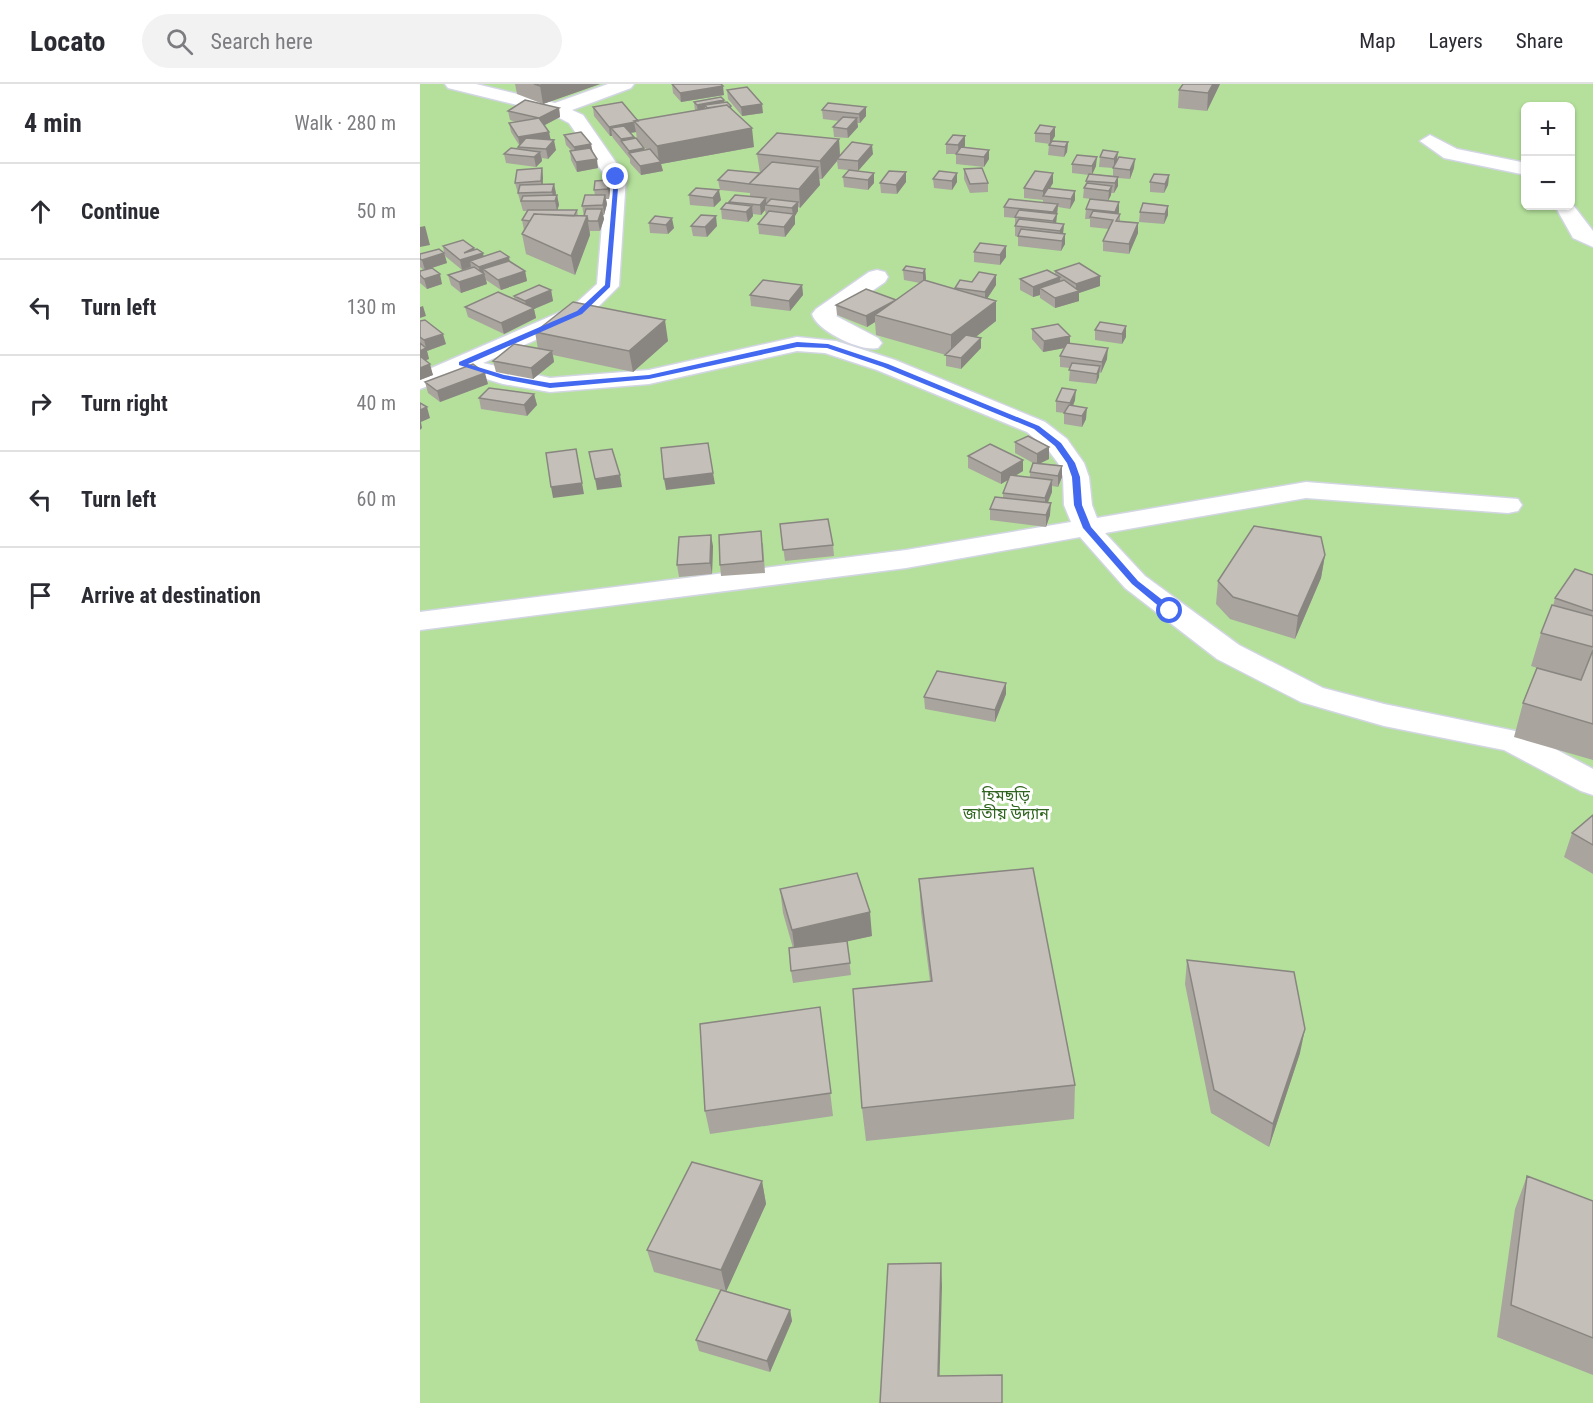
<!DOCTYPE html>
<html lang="en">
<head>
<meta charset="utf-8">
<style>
	:root { --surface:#fff; --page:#f2f2f3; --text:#2b2b33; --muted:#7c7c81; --line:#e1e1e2 }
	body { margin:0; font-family:"Roboto Condensed","Noto Sans Bengali",sans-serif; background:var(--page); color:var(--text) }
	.controls { position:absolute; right:18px; top:18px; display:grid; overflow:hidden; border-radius:9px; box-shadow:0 2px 4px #0004 }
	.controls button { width:54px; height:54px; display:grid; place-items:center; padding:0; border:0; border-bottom:2px solid var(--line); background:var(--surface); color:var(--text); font:30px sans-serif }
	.stop { position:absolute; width:18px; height:18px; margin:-14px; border:4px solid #4369f1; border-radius:50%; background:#fff }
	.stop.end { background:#4369f1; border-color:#fff; box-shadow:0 2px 6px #0008 }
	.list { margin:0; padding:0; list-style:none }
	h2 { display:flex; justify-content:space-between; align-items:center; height:78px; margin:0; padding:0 24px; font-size:26px }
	h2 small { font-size:20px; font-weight:400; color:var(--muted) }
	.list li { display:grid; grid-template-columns:39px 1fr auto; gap:18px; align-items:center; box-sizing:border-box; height:96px; padding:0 24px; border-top:2px solid var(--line) }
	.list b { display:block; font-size:22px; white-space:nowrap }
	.list em { font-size:20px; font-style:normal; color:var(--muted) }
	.icon { flex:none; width:33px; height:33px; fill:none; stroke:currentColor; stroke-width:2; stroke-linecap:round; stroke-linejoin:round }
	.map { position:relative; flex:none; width:1173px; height:1319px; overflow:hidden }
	header { display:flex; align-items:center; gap:36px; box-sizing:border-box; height:84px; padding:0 30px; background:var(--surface); border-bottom:2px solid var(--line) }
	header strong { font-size:28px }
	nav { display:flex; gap:33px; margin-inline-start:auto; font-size:21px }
	.search { width:420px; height:54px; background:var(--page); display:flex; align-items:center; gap:15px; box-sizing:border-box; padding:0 21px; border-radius:33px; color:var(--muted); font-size:22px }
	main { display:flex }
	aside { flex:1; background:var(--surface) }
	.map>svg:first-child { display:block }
	.green { fill:#b4e09b; fill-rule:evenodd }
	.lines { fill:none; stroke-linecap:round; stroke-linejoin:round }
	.street-casing { stroke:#d2d5e2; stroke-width:3 }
	.street { fill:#fff; fill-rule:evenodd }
	.wall { fill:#a9a49e; fill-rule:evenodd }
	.shaded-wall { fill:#898681 }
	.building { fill:#c4bfb8; stroke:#898681; stroke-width:1.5 }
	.route { fill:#4369f1 }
	.labels { text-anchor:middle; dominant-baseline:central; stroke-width:6; stroke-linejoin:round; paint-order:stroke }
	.park-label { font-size:16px; fill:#2e641d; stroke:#fff }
</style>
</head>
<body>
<header>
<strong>Locato</strong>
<div class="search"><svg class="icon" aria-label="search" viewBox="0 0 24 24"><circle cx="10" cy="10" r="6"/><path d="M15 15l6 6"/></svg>Search here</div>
<nav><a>Map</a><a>Layers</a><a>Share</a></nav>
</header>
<main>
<aside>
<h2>4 min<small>Walk · 280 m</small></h2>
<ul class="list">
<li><svg class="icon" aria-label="ahead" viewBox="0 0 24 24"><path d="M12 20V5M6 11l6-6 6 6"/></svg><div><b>Continue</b></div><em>50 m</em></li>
<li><svg class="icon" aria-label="left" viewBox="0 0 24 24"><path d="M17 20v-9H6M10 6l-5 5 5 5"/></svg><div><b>Turn left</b></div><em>130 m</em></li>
<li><svg class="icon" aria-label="right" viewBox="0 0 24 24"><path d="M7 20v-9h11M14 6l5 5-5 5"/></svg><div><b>Turn right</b></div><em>40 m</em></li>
<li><svg class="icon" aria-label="left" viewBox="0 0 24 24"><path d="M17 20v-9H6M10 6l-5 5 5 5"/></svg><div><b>Turn left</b></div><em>60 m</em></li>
<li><svg class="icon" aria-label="arrive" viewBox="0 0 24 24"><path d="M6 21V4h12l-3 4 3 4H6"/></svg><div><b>Arrive at destination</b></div></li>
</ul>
</aside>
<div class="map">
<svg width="1173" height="1319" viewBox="0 0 1173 1319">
	<rect width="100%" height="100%" fill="#ebe4dc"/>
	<!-- green -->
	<path class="green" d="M0 0H1173V1319H0ZM1106 22H1150V122H1106Z"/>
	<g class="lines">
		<!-- street casing -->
		<g class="street-casing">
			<path id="street" d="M25 0H56L135 19 188 0H214L211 4 152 26 163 31 206 93 199 202 168 233 63 279 130 294 229 286 377 253 416 257 475 276 625 338 647 355 664 379 669 393 672 421 677 434 886 398 1098 415 1102 421 1098 427 1088 429 886 414 685 449 725 492 819 561 903 604 964 620 1105 649 1173 685V711L1161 707 1084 666 964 642 881 618 797 575 705 504 660 453 486 484 0 546V528L486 466 651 438 644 421 643 393 638 379 629 367 607 348 457 286 405 269 377 267 229 300 130 308 83 300 43 288 0 305V289L152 223 177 200 186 93 149 39 130 29 28 4Z
				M1010 51 1037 65 1106 79V91L1024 74 1000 57Z
				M1150 117 1173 147V163L1153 154 1135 122H1150Z
				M457 186 465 188 468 193 465 198 416 232 458 254 462 259 458 264C441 268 397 247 392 230L396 225 449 188Z"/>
		</g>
		<!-- street -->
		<use href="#street" class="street"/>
	</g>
	<!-- wall -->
	<path class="wall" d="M95 0H180L123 20 97 10Z
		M252 0 304 11 261 18 253 9Z
		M800 0 787 27 758 24 759 6Z
		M307 6 343 29 322 32 308 15Z
		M304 16V18L312 25 334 63 241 80 243 87 221 91 210 79V75L193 54 192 52H190L174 32 173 23 218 37 275 27 274 18ZM216 48 217 55 227 66H225L224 64 214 55V53L210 49Z
		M446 23V32L440 39H437L438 43 428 54 414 53 413 43 419 37 403 35 402 26Z
		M139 24 140 33 125 41 130 56 136 66 128 75 122 74V77L116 83 86 79 84 70 98 65V63L99 61 91 48 89 39 96 38 90 36 88 27Z
		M635 43V52L632 57 648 58 647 68 644 73 628 71 629 61 630 60 615 58V49Z
		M144 51 173 68 178 84 157 88 151 76 150 67 151 66 146 61Z
		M419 55 420 72 453 70 438 87 418 85 417 77 402 95H399L400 101 380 124 378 123V127L375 132V140L365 153 339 150 338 140 346 131 345 126 341 131 333 130V132L328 138 302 135 301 125 309 119V118L330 112V109L300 106 298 96 340 89 337 70Z
		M526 60 545 62 544 63 569 66V75L564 83 536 80V70H526Z
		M683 66 697 76 714 84 710 95 698 94V102L694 109H691V111L688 117 663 114 664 104 669 91 652 89V80L676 82 672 90 693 92V84L679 83 680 73Z
		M122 84 123 94V100H134L135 111H137L139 121 137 126H157L158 132H164L162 122 175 111 174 106 188 96 190 106 189 115H186L187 120 184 131H183L184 135 180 147H170V151L155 191 106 170 102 150 104 146 102 136 107 127H103L95 99Z
		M544 85 568 99V108L550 109 544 95Z
		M429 86 454 99 448 106 424 103 423 93Z
		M537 89V98L532 106 514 104 513 95Z
		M749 91 748 101 744 109 730 108V98Z
		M486 98 477 110 461 109 460 99Z
		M633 99 630 104 655 107V116L650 125 638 123 636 139 644 140 643 149 645 150V160L641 167 598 162V153L595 152V134L584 133V123L623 118V115V116L604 114V104Z
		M276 104 301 116 294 123 270 121 269 111Z
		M748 122V131L744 140 719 138 720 128Z
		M666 125 699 128 698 130H700V137L718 149 709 170 683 167V157L689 145 670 143V135H665Z
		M235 132 254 144 248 150 230 149 229 139Z
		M271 142H297L287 153 273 152Z
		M560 159 586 173 580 181 554 178V168Z
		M23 162 55 166 64 172 90 177 105 187 107 197 81 206 66 196 67 200 41 209 31 201 28 191 42 186 25 172 27 179 12 184 22 200 7 205 0 199V187L4 186 0 183V170L24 169Z
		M505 185 506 195 505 197 535 205V204L576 191V201L567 214 576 217V237L556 253 561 264 541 285 526 282V271L456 251 455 238 447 243 417 231 416 221 476 216 500 199 484 196 483 186Z
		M635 187 680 192V202L659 209V217L635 224 620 214V211L613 213 600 206V195L635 190Z
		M382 201 383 211 370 227 331 222 330 211Z
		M131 206 133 217 114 225 116 234 84 250 48 233 45 223 94 215V212Z
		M0 237 26 260 7 267 9 275 6 276 13 291 0 296Z
		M706 242V253L702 260 675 256V246Z
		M612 245 650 252V259L687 275 681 289 679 288V293L676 300 649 297 650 284 640 283V272L645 264 623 268 612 255Z
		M115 248 248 257 213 288 133 271 134 278 113 295 76 288 73 277 118 265Z
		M5 298 68 300 20 318 8 309Z
		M114 310 117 321 107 332 61 325 59 314Z
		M655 316 653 322 666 335 662 343 644 340V329L636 328V317Z
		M595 358 629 375 620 379 642 382V393L638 403 632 402V408L628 419 630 431 626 443 570 436V425L583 414V409L588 396 581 400 548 384V372L603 387 595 392 610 394V388L613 379 595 369Z
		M360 440 413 461 414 472 365 477Z
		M343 459 345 489 301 492 300 481Z
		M293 462 292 490 259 493 257 481Z
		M905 471 901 494 875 555 810 535 796 520 798 497Z
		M1173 491V676L1094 653 1103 619 1117 584 1111 582 1121 549 1133 522 1135 514Z
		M586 610 575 638 505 625 504 613Z
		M1173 731V790L1144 773 1152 749Z
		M499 795 655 1001 654 1035 446 1057 442 1024 510 897 501 828Z
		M360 805 452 852 427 857 431 891 373 899 371 887 373 864 363 829Z
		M767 876 880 969 849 1063 791 1029 765 900Z
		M400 923 413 1032 290 1050 285 1027Z
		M1107 1092 1173 1117V1291L1077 1253 1095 1125Z
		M342 1097 346 1120 306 1207 370 1226 372 1237 350 1288 279 1267 276 1256 300 1206 234 1188 227 1166Z"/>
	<!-- shaded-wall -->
	<path class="shaded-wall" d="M126 0H180L123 20 120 2Z
		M793 0H800L787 27 788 9Z
		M303 2 304 11 261 18 260 9Z
		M304 16 305 23 311 22 312 31 289 26 285 21V29L278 30 277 21Z
		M342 20 343 29 322 32 321 23Z
		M446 23V32L440 39 439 30Z
		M139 24 140 33 121 43 119 34Z
		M437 34 438 43 428 54 427 45Z
		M214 38 216 48 197 51 191 44 192 52H190L189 43Z
		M635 43V52L630 60V50Z
		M332 44 334 63 241 80 243 87 221 91 220 82 239 78 237 62Z
		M129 48 131 57 100 62 98 53Z
		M545 52V62L539 71 538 61Z
		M214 53 216 62 201 58V55Z
		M419 55 420 73 417 75V77L402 95 400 77Z
		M134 56 136 66 128 75 126 65Z
		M648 58 647 68 644 73 645 63Z
		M171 60 173 69 156 72 154 63Z
		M452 61 453 70 438 87V77Z
		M224 64 226 73 210 71 209 67Z
		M569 66V75L564 83V73Z
		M120 68 122 77 116 83 114 73Z
		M698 68 697 77 694 84V75Z
		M677 73 676 82 672 91V82Z
		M177 75 178 84 157 88 156 78Z
		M715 75 714 84 710 95V86Z
		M398 83 400 101 380 124 379 105Z
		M122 84 123 94 122 107 121 97Z
		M486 88V98L477 110 476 101Z
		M454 89V99L448 106V96Z
		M537 89V98L532 106V97Z
		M633 89V99L625 112H623V116V107Z
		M749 91 748 101 744 109 745 100Z
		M698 93V102L694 109 695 99Z
		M188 96 190 106 189 115 188 105Z
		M134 100 136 109 134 117 132 108Z
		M692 102 691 111 688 117 689 107Z
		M299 106 301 116 294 123 293 114Z
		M655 107V116L650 125 651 115Z
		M137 111 139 121 137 127 135 117Z
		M185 111 187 120 184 131 183 121Z
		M346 114V121H345V126L341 131 340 121Z
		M378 118V127L375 132V140L365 153 364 143 373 132 372 124Z
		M699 118V128L694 138 695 128Z
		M638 120 636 140 633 147V128Z
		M332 122 333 132 328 138 326 128Z
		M748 122V131L744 140 745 130Z
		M182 125 184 135 180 147 178 137Z
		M167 132 170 151 155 191 151 172Z
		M296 132 297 142 287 153 285 143Z
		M252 134 254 144 248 150 246 141Z
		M718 139V149L709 170V160Z
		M644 140 643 150 640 157V147Z
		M5 142 10 161 0 163V143Z
		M645 150V160L641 167 642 157Z
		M586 162V173L580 181V171Z
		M54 164 56 171 63 169 65 179 50 177 51 183 42 186 40 176 44 169Z
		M24 169 27 179 5 186 2 176Z
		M89 173 91 184 63 185 67 200 41 209 39 198 60 191 59 183Z
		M505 185 506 195 503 199V189Z
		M105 187 107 197 81 206 78 196Z
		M20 190 22 200 7 205 4 195Z
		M576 191V201L565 218V208Z
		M680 192V202L659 209V217L635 224V214L656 208V200Z
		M640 193V204H620V211L613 213V203Z
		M382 201 383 211 370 227 369 217Z
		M131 206 133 217 114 225 116 234 84 250 81 239 107 227 105 217Z
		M476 216 455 231V238L447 243 446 232Z
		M576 217V237L531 272V251Z
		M3 222 6 232 0 234V223Z
		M245 236 248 257 213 288 209 267Z
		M706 242V253L702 260V250Z
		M23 250 26 260 7 267 9 275 0 278V267L6 264 4 256Z
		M650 252V263L623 268 624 257Z
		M561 254V264L541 285V274Z
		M688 264 687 275 681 289 682 278Z
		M132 267 134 278 113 295 111 284Z
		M10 280 13 291 0 296V284Z
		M680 282 679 293 676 300 677 290Z
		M65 289 68 300 20 318 17 307Z
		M656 306 655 316 650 330V319Z
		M114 310 117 321 107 332 104 321Z
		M7 323 10 334 1 338 2 344 0 346V326Z
		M667 324 666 335 662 343V332Z
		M629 363V375L617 381V370Z
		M158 376 164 410 133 414 131 403Z
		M603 376V387L581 400V389Z
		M642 382V393L638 403V392Z
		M293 389 295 400 246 406 244 395Z
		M200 391 202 403 177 406 175 395Z
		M632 396V408L625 425V414Z
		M631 419 630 431 626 443V431Z
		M291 451 293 462 292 490 290 479Z
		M905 471 901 494 875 555 878 532Z
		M586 599V610L575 638V626Z
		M450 828 452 852 375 869 372 846Z
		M885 945 880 969 849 1063 853 1040Z
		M342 1097 346 1120 306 1208 301 1186Z
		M521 1179 522 1202 519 1314 518 1292Z
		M370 1226 372 1237 350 1288 347 1277Z"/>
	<!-- building -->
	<path class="building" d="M114 0H126L120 2Z
		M252 0H301L303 2 260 9Z
		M763 0H793L788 9 759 6Z
		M327 3 342 20 321 23 307 6Z
		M301 13 304 16 277 21 274 18Z
		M105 16 139 24 119 34 129 48 98 53 89 39 119 34 88 27Z
		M202 18 218 37H214L215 38 189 43 173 23Z
		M307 18 311 22 309 23 307 21 287 24 285 21Z
		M408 19 446 23 439 30 402 26Z
		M307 21 332 44 237 62 214 37Z
		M423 33 437 34 427 45 413 43Z
		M620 41 635 43 630 50 615 49Z
		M204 42 214 53 201 55 191 44Z
		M161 48 171 60 154 63 144 51Z
		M357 49 419 55 400 77 337 70Z
		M533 51 545 52 538 61 526 60Z
		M106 54 134 56 126 65 98 63Z
		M216 54 224 64 209 67 201 57Z
		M632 57 648 58 645 63 629 61Z
		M432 58 452 61 438 77 417 75Z
		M541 63 569 66 564 73 536 70Z
		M91 64 120 68 114 73 84 70Z
		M170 64 177 75 156 78 150 67Z
		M230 65 241 78 220 82 209 69Z
		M683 66 698 68 694 75 680 73Z
		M657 71 677 73 672 82 652 80Z
		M699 73 715 75 710 86 693 84Z
		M352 78 398 83 379 105 329 100Z
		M122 84 121 97 95 99 97 86Z
		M562 84 568 99 550 100 544 85Z
		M308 86 340 89 329 100 298 96Z
		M429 86 454 89 448 96 423 93Z
		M469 87 486 88 476 101 460 99Z
		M519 87 537 89 532 97 513 95Z
		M615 87 633 89 623 107 604 104Z
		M669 90 698 93 695 99 666 97Z
		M734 90 749 91 745 100 730 98Z
		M188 96V105L174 106 175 97Z
		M667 99 692 102 689 107 664 104Z
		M134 100 132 108 98 109 100 101Z
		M276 104 299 106 293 114 269 111Z
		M628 104 655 107 651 115 623 112Z
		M137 111 135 117H101L103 112Z
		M165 111H185L183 121 162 122Z
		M315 111 346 114 340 121 309 118Z
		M351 115 378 118 372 124 345 121Z
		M589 115 638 120 633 128 584 123Z
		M670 115 699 118 695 128 666 125Z
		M306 119 332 122 326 128 301 125Z
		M723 119 748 122 745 130 720 128Z
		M166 125H182L178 137H168L167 132H164Z
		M108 126H157L154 132 114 130 110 137 102 136Z
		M599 126 637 130 633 137 595 133Z
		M349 127 374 130 364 143 338 140Z
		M673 127 700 130 696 137 718 139 709 160 683 157 693 136 670 133Z
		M114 130 167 132 151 172 102 150Z
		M281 131 296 132 285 143 271 142Z
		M235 132 252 134 246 141 229 139Z
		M599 135 644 140 640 147 595 142Z
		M601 145 645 150 642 157 598 152Z
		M43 156 54 164 44 169 57 165 63 169 40 176 23 162Z
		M560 159 586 162 580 171 554 168Z
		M19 165 24 169 2 176 0 175V170Z
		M80 167 89 173 59 183 50 177Z
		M89 177 105 187 78 196 63 185Z
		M659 179 680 192 656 200 635 187Z
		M486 182 505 185 503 189 483 186Z
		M54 183 64 190 39 198 28 191Z
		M12 184 20 190 4 195 0 191V187Z
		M627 186 640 193 613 203 600 195Z
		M559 188 576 191 565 208 535 204 540 196 552 198Z
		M343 196 382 201 369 217 330 211Z
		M504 196 576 217 531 251 455 231Z
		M644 196 659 207 635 214 620 204Z
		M119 201 131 206 105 217 94 212Z
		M446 205 476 216 446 232 416 221Z
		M78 208 114 224 81 239 45 223Z
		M153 218 245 236 209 267 115 248Z
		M5 236 23 250 4 256 0 253V237Z
		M680 238 706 242 702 250 675 246Z
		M638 240 650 252 624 257 612 245Z
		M546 251 561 254 541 274 525 271Z
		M0 259 6 264 0 267Z
		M647 259 688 264 682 278 640 272Z
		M94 260 132 267 111 284 73 277Z
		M0 272 10 280 0 284Z
		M652 279 680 282 677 290 649 286Z
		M53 280 65 289 17 307 5 298Z
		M69 304 114 310 104 321 59 314Z
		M642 304 656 306 650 319 636 317Z
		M0 319 7 323 0 326Z
		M649 321 667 324 662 332 644 329Z
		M608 352 629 363 617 370 595 358Z
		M288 359 293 389 244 395 241 364Z
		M570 360 603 376 581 389 548 372Z
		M156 365 162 399 131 403 126 369Z
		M192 365 200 391 175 395 169 368Z
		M613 379 642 382 638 392 610 388Z
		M590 391 632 396 625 414 583 409Z
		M575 413 631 419 626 431 570 425Z
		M408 435 413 461 363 466 360 440Z
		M834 442 901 453 905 471 878 532 813 513 798 497Z
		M341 447 343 477 300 481 299 451Z
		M291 451 290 479 257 481 259 453Z
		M1155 485 1173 491V527L1135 514Z
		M1132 521 1173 532V563L1121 549Z
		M1173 566V640L1103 619 1117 584 1161 596Z
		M517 587 586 599 575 626 504 613Z
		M1173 731V761L1152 749Z
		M613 784 655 1001 442 1024 433 905 512 897 499 795Z
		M437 789 450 828 372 846 360 805Z
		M427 857 430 879 371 887 369 864Z
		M767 876 874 888 885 945 853 1040 794 1006Z
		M400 923 411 1009 285 1027 280 940Z
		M272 1078 342 1097 301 1186 227 1166Z
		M1107 1092 1173 1117V1254L1091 1221Z
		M521 1179 518 1292 582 1291V1319H460L468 1180Z
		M301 1206 370 1226 347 1277 276 1256Z"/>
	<!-- route -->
	<path class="route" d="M199 92 190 203 162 230 48 280 84 291 130 299 229 291 377 258 408 260 468 280 619 342 641 359 655 379 660 393 662 421 671 443 718 497 754 525V529H747L712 500 663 444 654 421 652 393 647 379 635 362 614 345 463 283 407 264 377 263 229 295 130 304 83 295 39 281V278L157 227 185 201 194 93Z"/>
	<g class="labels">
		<!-- park labels -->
		<g class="park-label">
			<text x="586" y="711">হিমছড়ি<tspan x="586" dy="18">জাতীয় উদ্যান</tspan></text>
		</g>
	</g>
</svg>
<div class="controls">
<button>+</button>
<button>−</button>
</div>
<div class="stop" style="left:750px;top:527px"></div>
<div class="stop end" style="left:196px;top:93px"></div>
</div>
</main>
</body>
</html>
